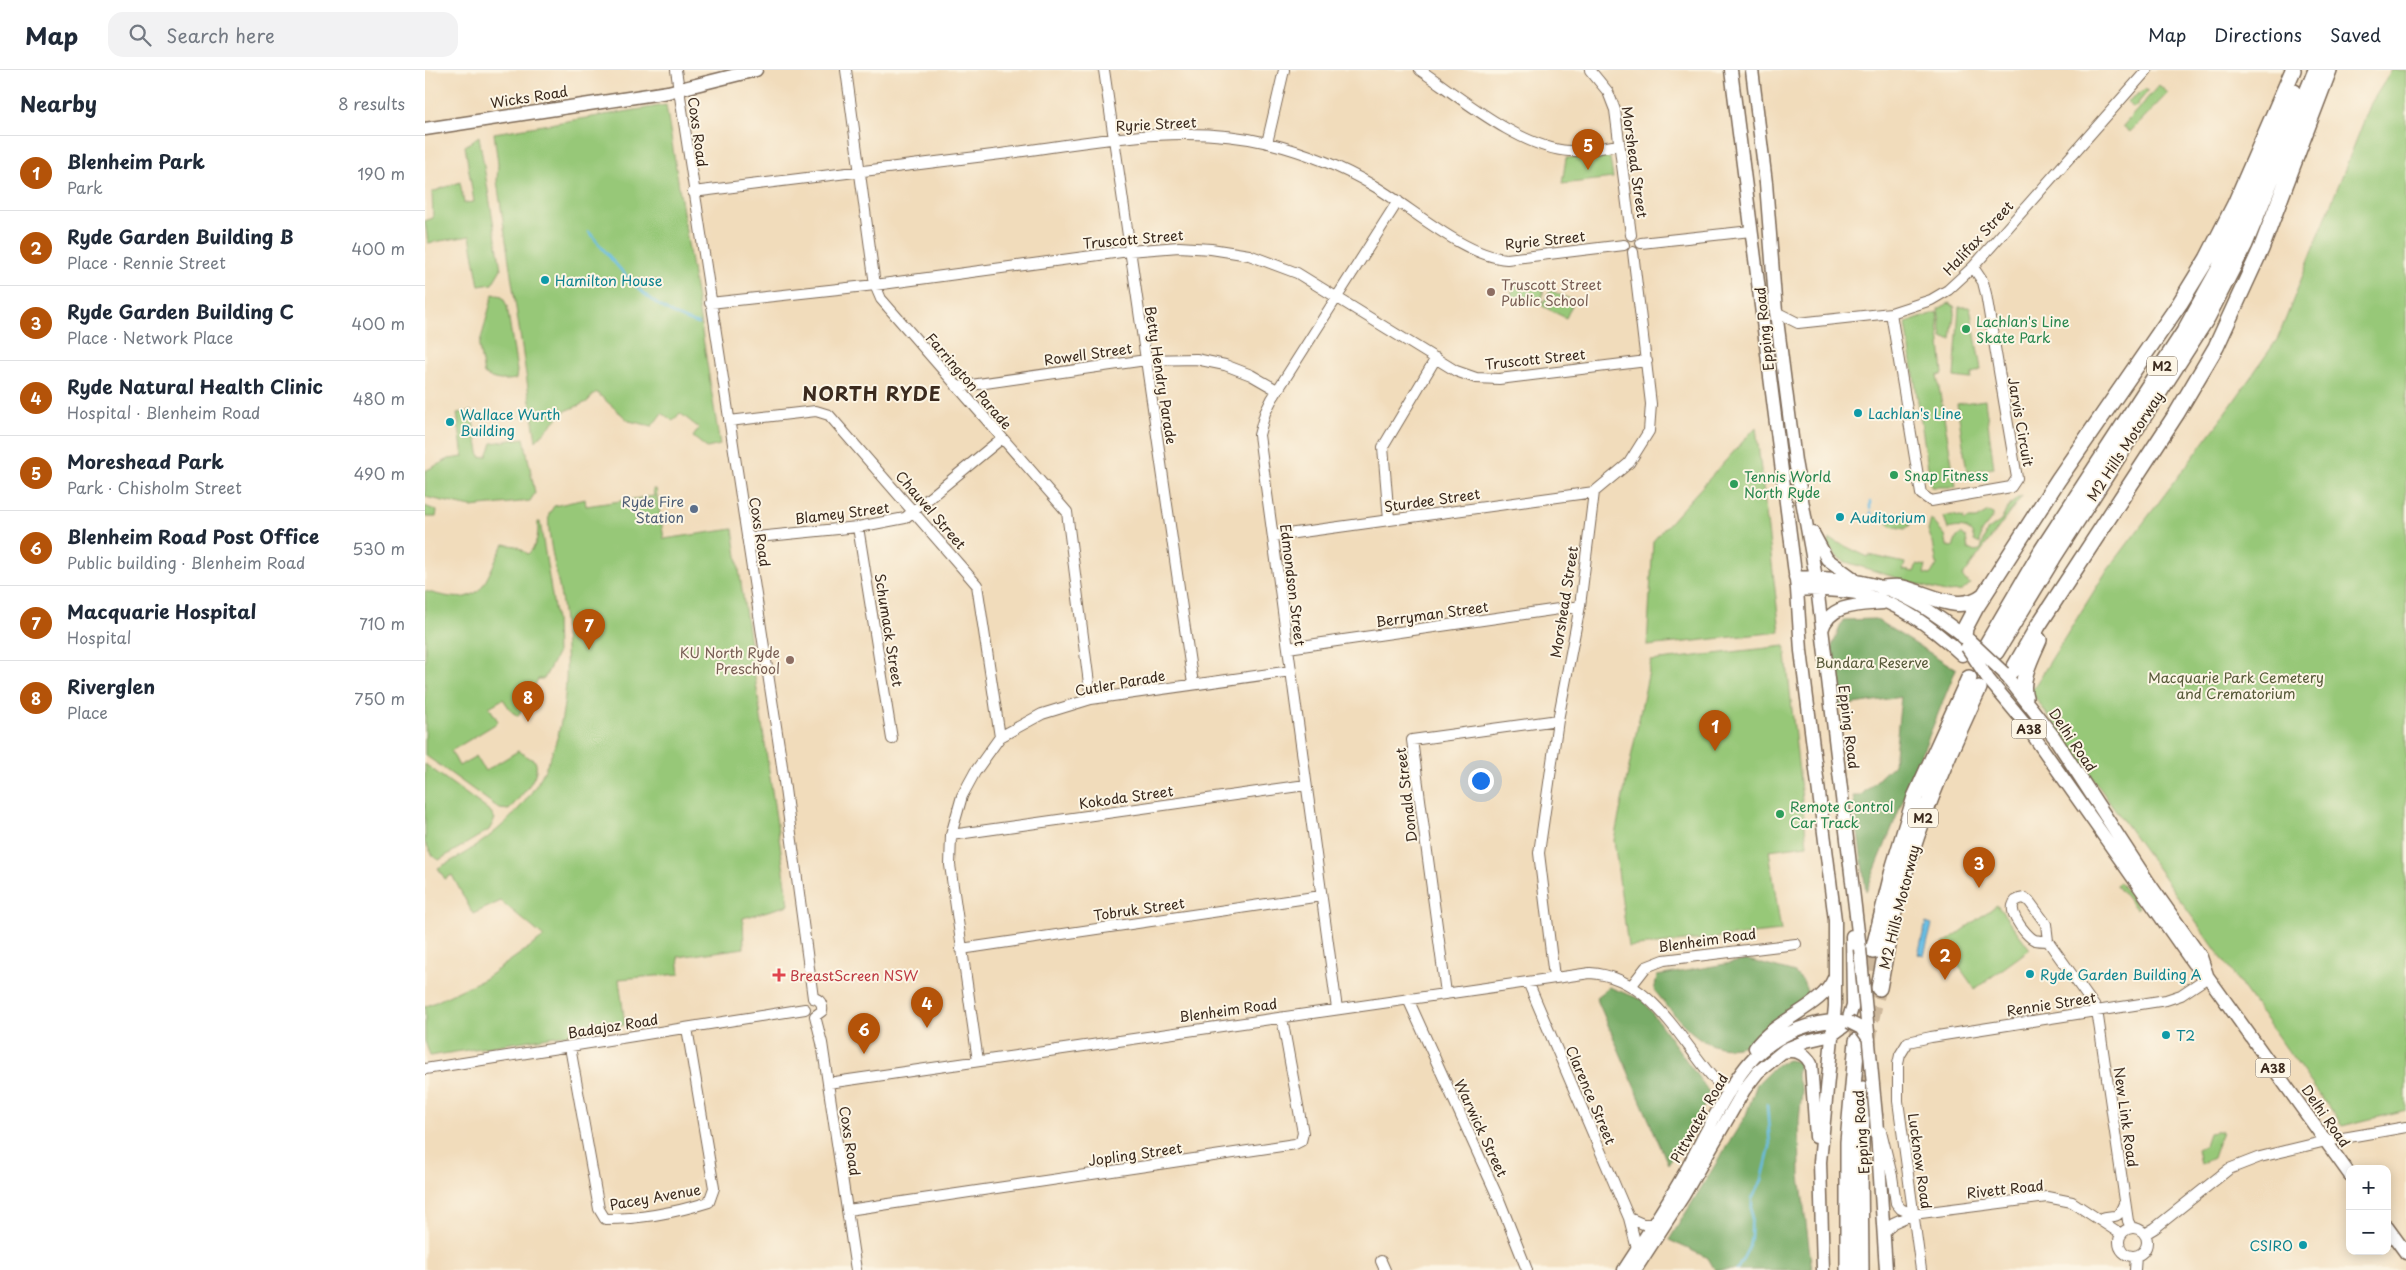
<!DOCTYPE html>
<html lang="en">
<head>
<meta charset="utf-8">
<style>
	:root { --surface:#fff; --page:#f2f2f3; --text:#1f2937; --muted:#747a83; --line:#e0e1e3; --accent:#b45309 }
	body { margin:0; font-family:"Playpen Sans",sans-serif; background:var(--page); color:var(--text) }
	.controls { position:absolute; right:15px; bottom:15px; display:grid; overflow:hidden; border-radius:10px; box-shadow:0 2px 12px #0003 }
	.controls button { width:45px; height:45px; display:grid; place-items:center; padding:0; border:0; border-bottom:1px solid var(--line); background:var(--surface); color:var(--text); font:25px sans-serif }
	.you { position:absolute; left:1055px; top:710px; width:18px; height:18px; margin:-12px; border:4px solid #fff; border-radius:50%; background:#1a73e8; box-shadow:0 0 0 8px #1a73e833 }
	.badge { display:grid; place-items:center; width:32px; height:32px; border-radius:50%; background:var(--accent); color:#fff; font-size:16px; font-weight:700 }
	.pin { position:absolute; translate:-50% -41px; filter:drop-shadow(0 1px 2px #0008) }
	.pin::after { content:''; position:absolute; top:26px; width:18px; height:15px; background:inherit; clip-path:polygon(0 0,100% 0,50% 100%) }
	.list { margin:0; padding:0; list-style:none }
	h2 { display:flex; justify-content:space-between; align-items:center; height:65px; margin:0; padding:0 20px; font-size:21px }
	h2 small { font-size:16px; font-weight:400; color:var(--muted) }
	.list li { display:grid; grid-template-columns:32px 1fr auto; gap:15px; align-items:center; box-sizing:border-box; height:75px; padding:0 20px; border-top:1px solid var(--line) }
	.list b { display:block; font-size:19px; white-space:nowrap }
	.list p { margin:0; font-size:16px; white-space:nowrap; color:var(--muted) }
	.list em { font-size:16px; font-style:normal; color:var(--muted) }
	.icon { flex:none; width:28px; height:28px; fill:none; stroke:currentColor; stroke-width:2; stroke-linecap:round; stroke-linejoin:round }
	.map { position:relative; flex:none; width:1981px; height:1200px; overflow:hidden }
	header { display:flex; align-items:center; gap:30px; box-sizing:border-box; height:70px; padding:0 25px; background:var(--surface); border-bottom:1px solid var(--line) }
	header strong { font-size:24px }
	nav { display:flex; gap:28px; margin-inline-start:auto; font-size:18px }
	.search { width:350px; height:45px; background:var(--page); display:flex; align-items:center; gap:12px; box-sizing:border-box; padding:0 18px; border-radius:15px; color:var(--muted); font-size:19px }
	main { display:flex }
	aside { flex:1; background:var(--surface) }
	.map>svg:first-child { display:block }
	.green { fill:#97c878; stroke:#69794b }
	.forest { fill:#79ac68; stroke:#5a6b43 }
	.water { fill:#68bde4; stroke:#527481 }
	.lines { fill:none; stroke-linecap:round; stroke-linejoin:round }
	.stream { stroke:#68bde4; stroke-width:2.5 }
	.highway-tunnel { stroke:#cdb89c; stroke-width:15; stroke-dasharray:15 8; stroke-linecap:butt }
	.minor-casing { stroke:#7b6855; stroke-width:12 }
	.major-casing { stroke:#7b6855; stroke-width:15 }
	.highway-casing { stroke:#7b6855; stroke-width:18 }
	.minor { stroke:#fff; stroke-width:10 }
	.major { stroke:#fff; stroke-width:12 }
	.highway { stroke:#fff; stroke-width:15 }
	.major-bridge-casing { stroke:#7b6855; stroke-width:15; stroke-linecap:butt }
	.major-bridge { stroke:#fff; stroke-width:12 }
	.culture-dot { fill:#0f9aa8; stroke:#fcf5e5; stroke-width:2 }
	.education-dot { fill:#8d6e63; stroke:#fcf5e5; stroke-width:2 }
	.leisure-dot { fill:#2e9e5b; stroke:#fcf5e5; stroke-width:2 }
	.service-dot { fill:#5c6f8a; stroke:#fcf5e5; stroke-width:2 }
	.health-dot { fill:#e0444e; stroke:#fcf5e5; stroke-width:2 }
	.labels { text-anchor:middle; dominant-baseline:central; stroke-width:4; stroke-linejoin:round; paint-order:stroke }
	.shield { fill:#fcf5e5; stroke:#75675a; stroke-width:1 }
	.shield-label { font-size:12px; font-weight:bold; fill:#3b2a1e }
	.street-label { font-size:14px; fill:#3b2a1e; stroke:#fcf5e5 }
	.culture-label { font-size:14px; fill:#0d838f; stroke:#fcf5e5; text-anchor:start }
	.education-label { font-size:14px; fill:#785e54; stroke:#fcf5e5; text-anchor:start }
	.leisure-label { font-size:14px; fill:#27864d; stroke:#fcf5e5; text-anchor:start }
	.service-label { font-size:14px; fill:#4e5e75; stroke:#fcf5e5; text-anchor:end }
	.park-label { font-size:14px; fill:#575939; stroke:#fcf5e5 }
	.health-label { font-size:14px; fill:#be3a42; stroke:#fcf5e5; text-anchor:start }
	.district-label { font-size:19px; font-weight:bold; letter-spacing:1px; fill:#3b2a1e; stroke:#fcf5e5 }
</style>
</head>
<body>
<header>
<strong>Map</strong>
<div class="search"><svg class="icon" aria-label="search" viewBox="0 0 24 24"><circle cx="10" cy="10" r="6"/><path d="M15 15l6 6"/></svg>Search here</div>
<nav><a>Map</a><a>Directions</a><a>Saved</a></nav>
</header>
<main>
<aside>
<h2>Nearby<small>8 results</small></h2>
<ul class="list">
<li><span class="badge">1</span><div><b>Blenheim Park</b><p>Park</p></div><em>190 m</em></li>
<li><span class="badge">2</span><div><b>Ryde Garden Building B</b><p>Place · Rennie Street</p></div><em>400 m</em></li>
<li><span class="badge">3</span><div><b>Ryde Garden Building C</b><p>Place · Network Place</p></div><em>400 m</em></li>
<li><span class="badge">4</span><div><b>Ryde Natural Health Clinic</b><p>Hospital · Blenheim Road</p></div><em>480 m</em></li>
<li><span class="badge">5</span><div><b>Moreshead Park</b><p>Park · Chisholm Street</p></div><em>490 m</em></li>
<li><span class="badge">6</span><div><b>Blenheim Road Post Office</b><p>Public building · Blenheim Road</p></div><em>530 m</em></li>
<li><span class="badge">7</span><div><b>Macquarie Hospital</b><p>Hospital</p></div><em>710 m</em></li>
<li><span class="badge">8</span><div><b>Riverglen</b><p>Place</p></div><em>750 m</em></li>
</ul>
</aside>
<div class="map">
<svg width="1981" height="1200" viewBox="0 0 1981 1200">
	<rect width="100%" height="100%" fill="#fcf5e5"/>
	<filter id="ink" filterUnits="userSpaceOnUse"><feTurbulence type="fractalNoise" baseFrequency=".02" numOctaves="2"/><feDisplacementMap in="SourceGraphic" scale="10" xChannelSelector="R" yChannelSelector="G"/><feConvolveMatrix kernelMatrix="1 2 1 2 8 2 1 2 1" color-interpolation-filters="sRGB"/></filter>
	<filter id="wash" filterUnits="userSpaceOnUse"><feTurbulence type="fractalNoise" baseFrequency=".0096" numOctaves="4" result="noise"/><feDisplacementMap in="SourceGraphic" scale="20" xChannelSelector="R" yChannelSelector="G"/><feGaussianBlur stdDeviation="1.12" result="paint"/><feColorMatrix in="noise" values="0 0 0 0 0 0 0 0 0 0 0 0 0 0 0 0 0 1.4 0 .05"/><feComposite in="paint" operator="in"/></filter>
	<g filter="url(#wash)">
		<rect width="100%" height="100%" fill="#f1dcbb"/>
		<!-- green -->
		<path class="green" d="M1967 0H1981V1040L1917 1056 1606 622 1679 505 1795 351 1853 268 1946 33Z
			M1734 15 1743 23 1705 62 1698 56Z
			M1720 19 1723 21 1709 38 1702 32Z
			M241 35 295 375 282 378 268 367 274 358 255 343 248 351 237 343 227 356 204 351 171 322 162 332 138 342 111 371 72 111 73 94 69 63Z
			M54 66 76 199 67 214 54 216 45 166 3 173 0 151 8 148 7 122 35 112 39 133 49 132 40 76Z
			M1179 86 1185 88 1188 108 1137 114 1141 88Z
			M1088 211 1119 215 1117 232 1086 229Z
			M1125 220 1149 231 1141 248 1117 236Z
			M68 224 77 226 82 236 92 301 91 309C79 311 69 311 59 304L54 277Z
			M1524 233 1530 237 1526 269 1517 268 1513 239Z
			M1534 237H1545L1556 299 1547 304 1546 309 1529 307Z
			M1512 242 1518 304 1512 306 1531 417H1506L1481 253Z
			M1560 330 1569 398 1542 402 1532 334Z
			M46 341 55 387 62 386 67 373 99 368 110 423 105 431 46 437 0 427V401L24 389 38 387 32 343Z
			M1331 357 1355 562 1222 576 1228 471Z
			M228 419H231L239 469 308 459 364 835 318 848 319 878 253 887 255 904 194 909 200 955 5 986 0 971V937L59 909 119 867 76 831 48 844 27 805 20 809 13 798C128 741 153 656 137 534 134 511 121 464 124 444L129 436 160 429 161 436 229 426Z
			M1597 426 1537 507 1545 514 1537 521 1520 522 1504 518 1421 492 1412 487 1403 476 1405 469 1443 487 1444 485 1480 493 1478 500 1489 502 1492 494 1501 496 1499 504 1505 505 1512 495 1508 473 1503 461 1506 449 1520 465 1522 476 1528 477 1532 467 1536 464 1541 468 1543 479 1550 482 1556 479 1562 461 1576 451 1582 439 1591 429Z
			M0 436 12 441 11 447H0Z
			M1563 442 1568 444V447L1556 462 1555 474 1549 471C1548 456 1535 456 1523 459L1519 447 1527 445 1539 448 1538 450 1541 451 1542 449H1551Z
			M1465 447 1474 449 1481 447 1484 450 1485 455 1480 459 1465 456 1462 451Z
			M113 452H115L131 550 132 584 119 609H113L93 646 87 642 78 629 64 637 73 651 72 653 26 681 34 696 51 686 60 701 93 681 110 691C117 707 93 728 84 740L75 739 0 685V521C60 539 55 518 79 474L91 476 103 484C113 475 113 464 113 452Z
			M1360 576 1382 775 1344 780 1356 861 1203 877 1189 770 1226 591Z
			M0 694 66 742 70 749 64 760 14 790 9 787 0 773Z
			M1695 812 1713 837 1711 839 1691 815Z
			M1572 835 1605 879 1550 919 1518 874Z
			M1797 1061 1788 1088 1775 1094 1772 1079 1780 1075 1784 1063Z"/>
		<!-- forest -->
		<path class="forest" d="M1450 549 1531 599 1441 822 1428 726H1435L1469 694 1476 627 1415 636 1407 576 1418 550Z
			M1323 890 1370 903 1378 911 1383 924C1372 933 1361 942 1351 952 1345 957 1339 966 1331 970 1284 996 1255 951 1229 920L1232 906Z
			M1184 917 1218 930 1286 1025 1243 1094 1171 927Z
			M1363 990 1374 992 1372 1006 1377 1021 1374 1051 1375 1106 1387 1200H1290L1283 1188 1244 1170 1321 1045 1332 1014 1351 995Z"/>
		<!-- water -->
		<path class="water" d="M1501 853 1507 855 1499 886 1493 884Z"/>
		<g class="lines">
			<!-- stream -->
			<path class="stream" d="M164 162C196 200 223 240 274 254
				M1445 432V438
				M1446 448V442
				M1312 1200 1324 1177 1326 1166 1327 1129 1337 1110 1345 1077 1342 1034"/>
		</g>
	</g>
	<g filter="url(#ink)">
		<g class="lines">
			<!-- highway-tunnel -->
			<path class="highway-tunnel" d="M1432 968 1436 932 1448 881
				M1438 1019 1447 948 1454 918"/>
			<!-- minor casing -->
			<g class="minor-casing">
				<path id="minor" d="M251 0 356 689 388 928
					M421 0 450 215 456 229 642 442 666 629
					M679 0 768 614
					M995 0C1035 27 1095 78 1144 81 1160 82 1178 77 1194 75
					M1165 0 1183 22 1190 40 1206 165
					M842 73 859 0
					M268 122C371 109 473 97 576 84 663 73 756 52 843 73 879 82 917 97 949 116 987 138 1039 186 1082 189L1199 175
					M1216 173 1326 161
					M285 233 450 215 704 181 754 177 786 179 824 185 872 203 1031 301 1051 308 1074 309 1222 291
					M1351 242 1373 253 1466 243 1506 230 1523 220 1548 197 1722 0
					M1466 243 1496 424 1506 431 1586 417 1592 408 1591 402 1561 224 1558 212 1548 197
					M532 317 721 290 771 289 800 295 826 305 852 320
					M304 351 391 341 404 345 552 515 575 667
					M964 450 958 377 1011 288
					M433 457 467 669
					M848 466 1169 422
					M322 468 433 457 480 448 576 369
					M863 578 1155 536
					M526 765 881 715
					M1623 871C1619 871 1614 871 1610 870 1601 867 1572 831 1599 828L1604 831 1621 854 1623 871 1672 940 1703 1151 1706 1157
					M536 879 896 826
					M1129 907 1114 783 1133 650 1155 536 1169 422 1204 393 1224 361 1226 334 1208 182
					M1103 912 1204 1148 1212 1179
					M1207 915 1221 897 1239 890 1371 874
					M1021 923 987 670 1133 650
					M388 928C395 929 398 934 397 941L390 946
					M983 929 1075 1132 1102 1200
					M912 939 834 365 840 343 847 329 973 131
					M390 946 397 973 431 1200
					M145 977 174 1139 180 1149C214 1149 252 1142 284 1132L289 1118 262 958
					M553 991 525 795 526 765 537 726 550 702 575 667 617 644 666 629 866 601
					M0 999 380 939
					M403 1013 1165 903C1215 906 1243 949 1271 986 1281 999 1290 1013 1305 1022
					M1456 1061 1467 1106 1471 1133 1476 1139 1488 1144
					M423 1140 870 1074 876 1071 878 1063 857 948
					M1204 1148 1218 1154H1227
					M1674 1149C1691 1142 1691 1154 1700 1131
					M1694 1172a14 14 0 1 1 28 0a14 14 0 1 1-28 0Z
					M1459 1163 1468 1153 1488 1144 1622 1127 1647 1132 1696 1164
					M1720 1164 1730 1158 1804 1099 1835 1087 1901 1071 1981 1057
					M956 1191 960 1200
					M1496 1200 1473 1031V994L1475 985 1483 972 1506 967 1741 930 1756 925 1783 907
					M1710 1200 1711 1186"/>
			</g>
			<!-- major casing -->
			<g class="major-casing">
				<path id="major" d="M1306 0 1372 519 1376 581 1410 850V936L1395 1092 1398 1200
					M1327 0 1341 113 1351 242 1370 391 1391 508 1435 879
					M0 59 243 22 331 0
					M1388 463 1402 489 1428 508
					M1370 507C1392 508 1414 508 1436 512 1477 519 1513 545 1545 571
					M1372 519C1394 520 1418 519 1440 525 1477 534 1510 560 1537 585
					M1397 560C1405 533 1435 535 1458 533
					M1579 603 1629 667 1724 813 1776 887 1782 905
					M1564 610 1598 651 1768 893 1783 907 1925 1105
					M1330 978C1350 949 1398 937 1409 908
					M1358 982C1370 979 1380 982 1386 994L1391 1067
					M1451 1046 1461 1200
					M1962 1157 1981 1183
					M1199 1200C1219 1169 1240 1138 1258 1106 1277 1073 1307 1004 1336 981 1357 963 1388 950 1416 951
					M1210 1200 1258 1126 1319 1020 1333 1002 1361 979 1381 971 1407 965 1422 954 1428 935 1427 866"/>
			</g>
			<!-- highway casing -->
			<g class="highway-casing">
				<path id="highway" d="M1458 518C1465 518 1472 516 1478 518 1505 524 1534 545 1559 525
					M1539 566 1540 558 1550 539 1633 410 1755 233 1782 189 1810 134 1868 0
					M1562 574 1617 480 1759 262 1794 199 1830 122 1869 22
					M1571 582 1628 488 1782 248 1820 174 1891 0
					M1582 605 1589 598 1613 556 1752 343 1791 277 1836 179 1904 0
					M1600 627C1594 610 1607 586 1614 570
					M1448 881 1469 796 1490 727 1544 608
					M1454 918C1458 897 1462 875 1466 854 1485 772 1518 694 1554 618
					M1423 1200V1072L1432 971
					M1436 1200 1435 1095 1438 1019"/>
			</g>
			<!-- minor -->
			<use href="#minor" class="minor"/>
			<!-- major -->
			<use href="#major" class="major"/>
			<!-- highway -->
			<use href="#highway" class="highway"/>
			<!-- major-bridge casing -->
			<g class="major-bridge-casing">
				<path id="major-bridge" d="M1545 571 1579 603
					M1542 577 1562 607
					M1435 879 1451 1046
					M1424 952 1436 958 1444 969"/>
			</g>
			<!-- major-bridge -->
			<use href="#major-bridge" class="major-bridge"/>
		</g>
	</g>
	<!-- markers -->
	<g class="culture-dot">
		<circle cx="120" cy="210" r="5"/>
		<circle cx="1433" cy="343" r="5"/>
		<circle cx="25" cy="352" r="5"/>
		<circle cx="1415" cy="447" r="5"/>
		<circle cx="1605" cy="904" r="5"/>
		<circle cx="1741" cy="965" r="5"/>
		<circle cx="1878" cy="1175" r="5"/>
	</g>
	<g class="education-dot">
		<circle cx="1066" cy="222" r="5"/>
		<circle cx="365" cy="590" r="5"/>
	</g>
	<g class="leisure-dot">
		<circle cx="1541" cy="259" r="5"/>
		<circle cx="1469" cy="405" r="5"/>
		<circle cx="1309" cy="414" r="5"/>
		<circle cx="1355" cy="744" r="5"/>
	</g>
	<circle class="service-dot" cx="269" cy="439" r="5"/>
	<path class="health-dot" d="M351.5 897.5h5v5h5v5h-5v5h-5v-5h-5v-5h5z"/>
	<g class="labels">
		<!-- shield labels -->
		<g class="shield">
			<rect x="1722" y="286.5" width="30" height="19" rx="4"/>
			<rect x="1586.5" y="649.5" width="35" height="19" rx="4"/>
			<rect x="1483" y="738.5" width="30" height="19" rx="4"/>
			<rect x="1830.5" y="988.5" width="35" height="19" rx="4"/>
		</g>
		<g class="shield-label">
			<text x="1737" y="296">M2</text>
			<text x="1604" y="659">A38</text>
			<text x="1498" y="748">M2</text>
			<text x="1848" y="998">A38</text>
		</g>
		<!-- street labels -->
		<g class="street-label">
			<text transform="translate(104 27) rotate(-9)">Wicks Road</text>
			<text transform="translate(731 54) rotate(-3)">Ryrie Street</text>
			<text transform="translate(273 62) rotate(82)">Coxs Road</text>
			<text transform="translate(1210 92) rotate(82)">Morshead Street</text>
			<text transform="translate(1553 168) rotate(-47)">Halifax Street</text>
			<text transform="translate(708 169) rotate(-5)">Truscott Street</text>
			<text transform="translate(1120 170) rotate(-6)">Ryrie Street</text>
			<text transform="translate(1339 259) rotate(-96)">Epping Road</text>
			<text transform="translate(663 284) rotate(-8)">Rowell Street</text>
			<text transform="translate(1110 289) rotate(-6)">Truscott Street</text>
			<text transform="translate(736 305) rotate(81)">Betty Hendry Parade</text>
			<text transform="translate(544 311) rotate(49)">Farrington Parade</text>
			<text transform="translate(1596 352) rotate(80)">Jarvis Circuit</text>
			<text transform="translate(1700 376) rotate(-57)">M2 Hills Motorway</text>
			<text transform="translate(1007 430) rotate(-8)">Sturdee Street</text>
			<text transform="translate(506 440) rotate(49)">Chauvel Street</text>
			<text transform="translate(417 443) rotate(-7)">Blamey Street</text>
			<text transform="translate(335 462) rotate(81)">Coxs Road</text>
			<text transform="translate(868 515) rotate(83)">Edmondson Street</text>
			<text transform="translate(1139 532) rotate(-81)">Morshead Street</text>
			<text transform="translate(1007 544) rotate(-8)">Berryman Street</text>
			<text transform="translate(464 560) rotate(81)">Schumack Street</text>
			<text transform="translate(695 613) rotate(-10)">Cutler Parade</text>
			<text transform="translate(1424 657) rotate(83)">Epping Road</text>
			<text transform="translate(1648 670) rotate(56)">Delhi Road</text>
			<text transform="translate(981 725) rotate(-97)">Donald Street</text>
			<text transform="translate(701 727) rotate(-8)">Kokoda Street</text>
			<text transform="translate(1474 837) rotate(-76)">M2 Hills Motorway</text>
			<text transform="translate(714 839) rotate(-8)">Tobruk Street</text>
			<text transform="translate(1282 870) rotate(-8)">Blenheim Road</text>
			<text transform="translate(1626 934) rotate(-9)">Rennie Street</text>
			<text transform="translate(803 940) rotate(-8)">Blenheim Road</text>
			<text transform="translate(188 956) rotate(-9)">Badajoz Road</text>
			<text transform="translate(1166 1025) rotate(67)">Clarence Street</text>
			<text transform="translate(1901 1046) rotate(55)">Delhi Road</text>
			<text transform="translate(1701 1047) rotate(82)">New Link Road</text>
			<text transform="translate(1274 1048) rotate(-60)">Pittwater Road</text>
			<text transform="translate(1056 1058) rotate(65)">Warwick Street</text>
			<text transform="translate(1436 1062) rotate(-94)">Epping Road</text>
			<text transform="translate(425 1071) rotate(81)">Coxs Road</text>
			<text transform="translate(710 1084) rotate(-8)">Jopling Street</text>
			<text transform="translate(1495 1091) rotate(82)">Lucknow Road</text>
			<text transform="translate(1580 1119) rotate(-6)">Rivett Road</text>
			<text transform="translate(230 1127) rotate(-10)">Pacey Avenue</text>
		</g>
		<!-- culture labels -->
		<g class="culture-label">
			<text x="130" y="210">Hamilton House</text>
			<text x="1443" y="343">Lachlan's Line</text>
			<text x="35" y="344">Wallace Wurth<tspan x="35" dy="16">Building</tspan></text>
			<text x="1425" y="447">Auditorium</text>
			<text x="1615" y="904">Ryde Garden Building A</text>
			<text x="1751" y="965">T2</text>
			<text x="1868" y="1175" text-anchor="end">CSIRO</text>
		</g>
		<!-- education labels -->
		<g class="education-label">
			<text x="1076" y="214">Truscott Street<tspan x="1076" dy="16">Public School</tspan></text>
			<text x="355" y="582" text-anchor="end">KU North Ryde<tspan x="355" dy="16">Preschool</tspan></text>
		</g>
		<!-- leisure labels -->
		<g class="leisure-label">
			<text x="1551" y="251">Lachlan's Line<tspan x="1551" dy="16">Skate Park</tspan></text>
			<text x="1479" y="405">Snap Fitness</text>
			<text x="1319" y="406">Tennis World<tspan x="1319" dy="16">North Ryde</tspan></text>
			<text x="1365" y="736">Remote Control<tspan x="1365" dy="16">Car Track</tspan></text>
		</g>
		<!-- service labels -->
		<g class="service-label">
			<text x="259" y="431">Ryde Fire<tspan x="259" dy="16">Station</tspan></text>
		</g>
		<!-- park labels -->
		<g class="park-label">
			<text x="1447" y="592">Bundara Reserve</text>
			<text x="1811" y="607">Macquarie Park Cemetery<tspan x="1811" dy="16">and Crematorium</tspan></text>
		</g>
		<!-- health labels -->
		<g class="health-label">
			<text x="365" y="905">BreastScreen NSW</text>
		</g>
		<!-- district labels -->
		<g class="district-label">
			<text x="447" y="323">NORTH RYDE</text>
		</g>
	</g>
</svg>
<div class="controls">
<button>+</button>
<button>−</button>
</div>
<div class="you"></div>
<div class="pin badge" style="left:1290px;top:681px">1</div>
<div class="pin badge" style="left:1520px;top:910px">2</div>
<div class="pin badge" style="left:1554px;top:818px">3</div>
<div class="pin badge" style="left:502px;top:958px">4</div>
<div class="pin badge" style="left:1163px;top:100px">5</div>
<div class="pin badge" style="left:439px;top:984px">6</div>
<div class="pin badge" style="left:164px;top:580px">7</div>
<div class="pin badge" style="left:103px;top:652px">8</div>
</div>
</main>
</body>
</html>
